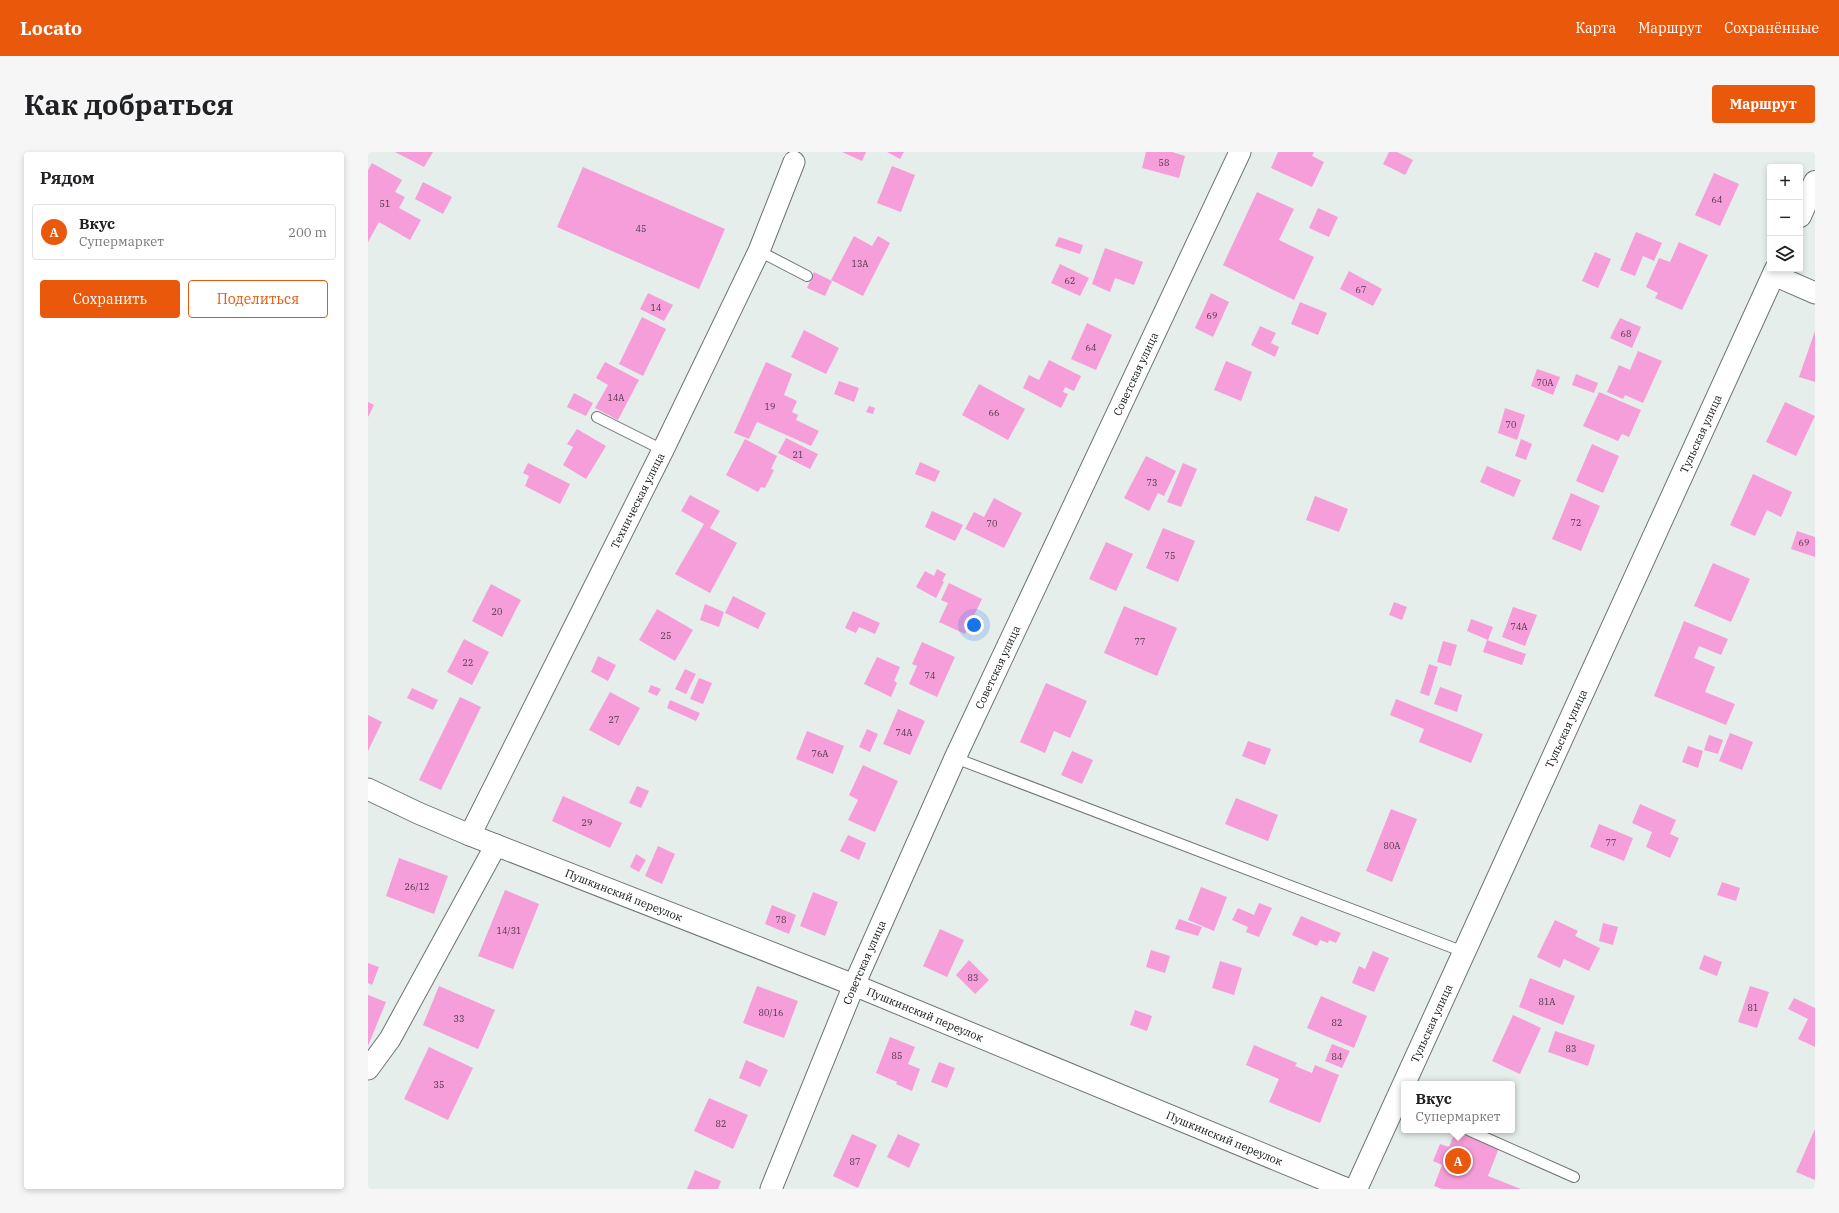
<!DOCTYPE html>
<html lang="ru">
<head>
<meta charset="utf-8">
<style>
	:root { --surface:#fff; --page:#f6f6f6; --text:#202124; --muted:#757577; --line:#e0e0e0; --accent:#ea580c }
	body { margin:0; font-family:"IBM Plex Serif",serif; background:var(--page); color:var(--text) }
	.controls { position:absolute; right:12px; top:12px; display:grid; overflow:hidden; border-radius:4px; box-shadow:0 2px 6px #0003 }
	.controls button { width:36px; height:36px; display:grid; place-items:center; padding:0; border:0; border-bottom:1px solid var(--line); background:var(--surface); color:var(--text); font:20px sans-serif }
	.you { position:absolute; left:606px; top:473px; width:14px; height:14px; margin:-10px; border:3px solid #fff; border-radius:50%; background:#1a73e8; box-shadow:0 0 0 6px #1a73e833 }
	.badge { display:grid; place-items:center; width:26px; height:26px; border-radius:50%; background:var(--accent); color:#fff; font-size:13px; font-weight:700 }
	.pin { position:absolute; translate:-50% -50%; border:2px solid #fff; box-shadow:0 1px 4px #0006 }
	.popup { position:absolute; left:1033px; top:929px; width:114px; height:52px; box-sizing:border-box; display:grid; place-content:center; border-radius:4px; background:var(--surface); filter:drop-shadow(0 1px 3px #0005); font-size:13px; white-space:nowrap; color:var(--muted) }
	.popup b { font-size:15px; color:var(--text) }
	.popup::after { content:''; position:absolute; left:50%; top:100%; margin-left:-8px; border:8px solid transparent; border-top-color:var(--surface) }
	.list { margin:0; padding:0; list-style:none }
	h2 { display:flex; justify-content:space-between; align-items:center; height:52px; margin:0; padding:0 16px; font-size:17px }
	h2 small { font-size:13px; font-weight:400; color:var(--muted) }
	.list li { display:grid; grid-template-columns:26px 1fr auto; gap:12px; align-items:center; box-sizing:border-box; height:56px; margin:0 8px 8px; padding:0 8px; border:1px solid var(--line); border-radius:4px }
	.list b { display:block; font-size:15px; white-space:nowrap }
	.list p { margin:0; font-size:13px; white-space:nowrap; color:var(--muted) }
	.list em { font-size:13px; font-style:normal; color:var(--muted) }
	.actions { display:flex; gap:8px; padding:12px 16px }
	.actions a { flex:1; padding:9px 0; border:1px solid var(--accent); border-radius:4px; text-align:center; font-size:14px; color:var(--accent) }
	.actions .main { background:var(--accent); color:#fff }
	.icon { flex:none; width:22px; height:22px; fill:none; stroke:currentColor; stroke-width:2; stroke-linecap:round; stroke-linejoin:round }
	.map { position:relative; flex:none; width:1447px; height:1037px; overflow:hidden; border-radius:4px }
	header { display:flex; align-items:center; gap:24px; box-sizing:border-box; height:56px; padding:0 20px; background:var(--accent); color:#fff }
	header strong { font-size:19px }
	nav { display:flex; gap:22px; margin-inline-start:auto; font-size:14px }
	.intro { display:flex; align-items:center; justify-content:space-between; box-sizing:border-box; height:96px; padding:0 24px }
	h1 { margin:0; font-size:28px }
	.button { padding:10px 18px; border-radius:4px; background:var(--accent); color:#fff; font-size:14px; font-weight:700 }
	main { display:flex; gap:24px; padding:0 24px }
	aside { flex:1; background:var(--surface); border-radius:4px; box-shadow:0 2px 6px #0003 }
	.map>svg:first-child { display:block }
	.building { fill:#f69ed9 }
	.lines { fill:none; stroke-linecap:round; stroke-linejoin:round }
	.lane-casing { stroke:#6d7471; stroke-width:12 }
	.street-casing { stroke:#6d7471; stroke-width:23 }
	.secondary-casing { stroke:#6d7471; stroke-width:24 }
	.lane { stroke:#fff; stroke-width:10 }
	.street { stroke:#fff; stroke-width:21 }
	.secondary { stroke:#fff; stroke-width:22 }
	.labels { text-anchor:middle; dominant-baseline:central; stroke-width:4; stroke-linejoin:round; paint-order:stroke }
	.number-label { font-size:9px; fill:#4a3644 }
	.street-label { font-size:11px; fill:#101312; stroke:#fff }
</style>
</head>
<body>
<header>
<strong>Locato</strong>
<nav><a>Карта</a><a>Маршрут</a><a>Сохранённые</a></nav>
</header>
<div class="intro"><h1>Как добраться</h1><a class="button">Маршрут</a></div>
<main>
<aside>
<h2>Рядом<small></small></h2>
<ul class="list">
<li><span class="badge">A</span><div><b>Вкус</b><p>Супермаркет</p></div><em>200 m</em></li>
</ul>
<div class="actions"><a class="main">Сохранить</a><a>Поделиться</a></div>
</aside>
<div class="map">
<svg width="1447" height="1037" viewBox="0 0 1447 1037">
	<rect width="100%" height="100%" fill="#e6eeeb"/>
	<!-- building -->
	<path class="building" d="M27 0H65L56 15Z
		M474 0H498L494 9Z
		M519 0H536L532 7Z
		M778 0H804L817 4 811 26 774 16Z
		M910 0H946L944 4 956 10 944 35 903 16Z
		M1021 0H1029L1045 8 1037 23 1015 12Z
		M4 11 34 28 27 40 37 45 31 56 53 68 42 88 11 70 0 90V18Z
		M524 14 547 23 533 60 509 51Z
		M215 15 357 77 331 137 189 75Z
		M1346 21 1371 32 1352 74 1327 63Z
		M55 30 84 45 75 62 47 47Z
		M889 40 926 57 911 88 946 105 926 148 855 113Z
		M950 56 970 65 961 85 941 76Z
		M1268 80 1294 91 1286 109 1275 104 1267 124 1252 118Z
		M486 84 504 94 510 84 522 91 495 144 463 128Z
		M691 85 715 93 712 102 687 94Z
		M1311 90 1340 103 1314 158 1287 146 1290 141 1278 135 1291 106 1302 110Z
		M737 96 775 110 766 133 747 126 742 140 724 132Z
		M1227 100 1243 107 1230 136 1214 129Z
		M692 112 721 126 712 144 683 131Z
		M981 119 1014 137 1005 154 972 137Z
		M446 120 464 129 457 144 439 136Z
		M280 141 305 153 296 169 272 157Z
		M843 141 861 150 845 185 827 176Z
		M932 150 959 161 950 183 923 172Z
		M274 165 298 177 275 224 251 212Z
		M1252 166 1273 175 1264 196 1242 186Z
		M719 171 744 183 728 218 703 207Z
		M892 174 908 181 903 191 911 195 907 205 883 193Z
		M436 178 471 196 458 222 423 205Z
		M1447 179V230L1431 225Z
		M1270 199 1294 209 1275 251 1257 243 1255 247 1239 240 1251 213 1262 218Z
		M681 208 713 224 706 239 697 235 695 240 700 242 693 256 655 236 661 223 671 228Z
		M858 209 884 220 873 249 846 238Z
		M237 210 271 228 250 268 227 256 240 233 228 226Z
		M398 210 424 222 416 243 429 249 424 260 430 263 428 268 451 279 443 294 389 270 381 287 366 281Z
		M1169 217 1192 225 1185 243 1163 234Z
		M1208 222 1230 231 1226 241 1204 233Z
		M471 229 491 236 486 250 466 242Z
		M611 232 657 257 640 288 594 263Z
		M1231 240 1273 258 1261 285 1254 282 1250 289 1215 274Z
		M206 241 225 251 218 264 199 255Z
		M0 250 6 253 0 265Z
		M1417 250 1447 264 1428 304 1398 290Z
		M501 254 507 256 505 262 498 260Z
		M1137 256 1157 263 1149 288 1130 281Z
		M209 277 238 294 218 327 195 313 205 295 199 292Z
		M418 286 450 302 442 317 410 301Z
		M377 287 409 304 403 317 406 318 397 336 393 335 390 340 358 323Z
		M1153 287 1164 292 1158 308 1147 304Z
		M1224 292 1251 304 1235 341 1208 329Z
		M778 304 808 319 796 344 790 341 781 359 756 346Z
		M552 310 572 319 567 330 547 322Z
		M160 311 202 332 192 352 157 334 161 324 155 321Z
		M815 311 829 317 813 355 799 350Z
		M1119 314 1153 328 1146 345 1112 330Z
		M1385 322 1424 340 1413 365 1399 358 1387 384 1362 373Z
		M1203 341 1232 354 1213 399 1184 387Z
		M322 343 352 359 342 376 369 391 342 441 307 422 336 372 313 359Z
		M947 344 980 357 971 380 938 368Z
		M626 346 654 361 636 396 597 377 606 360 616 365Z
		M564 359 595 373 587 389 557 375Z
		M795 376 827 389 810 430 778 416Z
		M1429 379 1447 385V405L1423 397Z
		M738 390 765 402 748 439 721 427Z
		M1345 411 1382 427 1363 470 1326 454Z
		M569 417 578 422 574 429 576 430 568 446 548 435 557 419 566 424Z
		M581 431 614 447 597 482 571 470 580 451 573 448Z
		M123 432 153 448 134 485 104 469Z
		M365 444 398 461 390 477 357 461Z
		M1026 450 1039 455 1034 468 1021 463Z
		M337 452 356 460 351 475 332 468Z
		M756 454 809 476 789 524 736 501Z
		M1145 455 1169 463 1157 494 1134 485Z
		M289 457 325 478 307 509 271 488Z
		M485 459 512 471 507 482 491 475 488 481 477 476Z
		M1103 467 1125 475 1120 488 1099 479Z
		M1316 469 1360 487 1353 503 1331 494 1326 506 1347 515 1337 540 1367 552 1358 573 1286 544Z
		M96 487 121 500 104 533 79 520Z
		M1119 488 1158 502 1154 513 1115 500Z
		M1075 489 1089 493 1083 514 1069 510Z
		M554 490 587 505 569 545 541 532 549 514 544 512Z
		M230 504 248 513 240 529 223 520Z
		M509 505 532 515 526 529 529 531 523 545 496 532Z
		M1061 512 1070 515 1061 544 1052 541Z
		M317 517 328 522 318 542 307 537Z
		M331 526 344 531 335 552 322 547Z
		M678 531 719 549 702 586 686 579 677 601 652 590Z
		M283 533 293 537 289 544 280 540Z
		M1072 535 1094 543 1089 560 1066 552Z
		M44 536 70 548 65 558 39 546Z
		M242 540 272 556 251 594 221 578Z
		M92 545 113 555 73 638 51 628Z
		M1028 547 1115 582 1103 611 1051 590 1056 577 1022 563Z
		M302 548 332 561 328 569 299 556Z
		M530 557 557 569 542 603 515 592Z
		M0 563 14 570 0 599Z
		M499 577 510 582 502 600 491 595Z
		M439 579 476 594 465 622 428 607Z
		M1362 581 1385 590 1374 618 1351 609Z
		M1341 583 1355 588 1350 602 1336 598Z
		M880 589 903 597 897 613 874 604Z
		M1320 594 1335 599 1330 616 1314 610Z
		M704 599 725 608 714 632 693 623Z
		M495 613 530 629 507 680 480 668 490 648 481 643Z
		M269 634 281 639 273 656 261 651Z
		M195 644 254 671 242 696 184 669Z
		M868 646 910 663 900 689 857 672Z
		M1272 652 1308 668 1302 682 1311 686 1302 706 1278 695 1284 680 1264 671Z
		M1023 657 1049 667 1024 730 998 719Z
		M1231 672 1265 686 1256 709 1222 695Z
		M480 683 498 691 491 708 472 699Z
		M290 694 307 702 294 732 277 724Z
		M268 702 278 708 271 720 262 715Z
		M31 706 80 724 66 762 18 744Z
		M1354 730 1372 736 1368 749 1349 743Z
		M833 735 859 745 846 779 820 768Z
		M137 738 171 752 145 817 110 804Z
		M445 740 470 750 457 784 432 774Z
		M891 751 904 756 891 785 878 780 880 775 864 768 870 756 886 763Z
		M404 753 428 763 421 782 397 772Z
		M933 764 973 781 968 791 961 788 960 791 952 788 949 794 924 783Z
		M811 767 834 775 830 784 807 777Z
		M1187 768 1210 779 1207 784 1232 796 1221 819 1196 807 1192 816 1169 805Z
		M1235 771 1250 775 1245 793 1231 789Z
		M572 777 596 788 579 825 555 814Z
		M783 798 802 804 797 821 778 815Z
		M1005 799 1021 806 1006 840 984 831 991 814 997 817Z
		M1336 803 1354 810 1349 824 1331 817Z
		M601 808 621 828 607 842 588 823Z
		M852 809 874 816 866 843 844 836Z
		M0 811 11 815 4 833 0 831Z
		M1162 826 1207 844 1195 873 1151 855Z
		M71 834 127 858 110 897 55 873Z
		M389 834 430 849 416 886 375 871Z
		M1382 834 1401 840 1389 876 1370 870Z
		M0 843 18 850 0 894Z
		M953 844 999 864 986 896 939 876Z
		M1426 846 1447 856V895L1430 887 1440 867 1420 857Z
		M767 858 784 864 779 879 762 873Z
		M1145 863 1173 876 1152 922 1124 909Z
		M1187 879 1227 893 1220 914 1180 900Z
		M522 885 547 895 540 912 552 917 544 939 528 932 529 930 508 921Z
		M964 892 982 899 974 916 957 909Z
		M886 893 929 911 927 914 944 921 947 913 971 923 952 971 901 950 911 927 878 913Z
		M61 895 105 916 80 968 36 947Z
		M378 908 400 918 392 935 371 926Z
		M571 910 587 916 579 936 563 930Z
		M341 946 380 963 365 997 326 979Z
		M1447 977V1028L1428 1020Z
		M1087 980 1131 996 1120 1024 1153 1037H1074L1066 1034 1074 1013 1065 1009 1072 992 1081 995Z
		M484 982 509 993 490 1036 465 1024Z
		M530 982 552 992 541 1016 519 1005Z
		M327 1018 353 1029 350 1037H319Z"/>
	<g class="lines">
		<!-- lane casing -->
		<g class="lane-casing">
			<path id="lane" d="M391 99 439 124
				M229 265 295 298
				M587 606 1096 800
				M1100 978 1206 1025"/>
		</g>
		<!-- street casing -->
		<g class="street-casing">
			<g id="street">
				<path d="M1406 123 1447 141"/>
				<path id="s1" d="M0 637 50 661 102 683 486 833 979 1037"/>
				<path id="s2" d="M102 683 295 298 391 99 426 10"/>
				<path d="M0 917 22 887 128 693"/>
				<path id="s3" d="M403 1037 486 833 587 606 872 0"/>
			</g>
		</g>
		<!-- secondary casing -->
		<g class="secondary-casing">
			<g id="secondary">
				<path d="M1432 64 1447 30"/>
				<path id="s4" d="M988 1037 1408 117"/>
			</g>
		</g>
		<!-- lane -->
		<use href="#lane" class="lane"/>
		<!-- street -->
		<use href="#street" class="street"/>
		<!-- secondary -->
		<use href="#secondary" class="secondary"/>
	</g>
	<g class="labels">
		<!-- number labels -->
		<g class="number-label">
			<text x="796" y="10">58</text>
			<text x="1349" y="47">64</text>
			<text x="17" y="51">51</text>
			<text x="273" y="76">45</text>
			<text x="492" y="111">13А</text>
			<text x="702" y="128">62</text>
			<text x="993" y="137">67</text>
			<text x="288" y="155">14</text>
			<text x="844" y="163">69</text>
			<text x="1258" y="181">68</text>
			<text x="723" y="195">64</text>
			<text x="1177" y="230">70А</text>
			<text x="248" y="245">14А</text>
			<text x="402" y="254">19</text>
			<text x="626" y="260">66</text>
			<text x="1143" y="272">70</text>
			<text x="430" y="302">21</text>
			<text x="784" y="330">73</text>
			<text x="1208" y="370">72</text>
			<text x="624" y="371">70</text>
			<text x="1436" y="390">69</text>
			<text x="802" y="403">75</text>
			<text x="129" y="459">20</text>
			<text x="1151" y="474">74А</text>
			<text x="298" y="483">25</text>
			<text x="772" y="489">77</text>
			<text x="100" y="510">22</text>
			<text x="562" y="523">74</text>
			<text x="246" y="567">27</text>
			<text x="536" y="580">74А</text>
			<text x="452" y="601">76А</text>
			<text x="219" y="670">29</text>
			<text x="1243" y="690">77</text>
			<text x="1024" y="693">80А</text>
			<text x="49" y="734">26/12</text>
			<text x="413" y="767">78</text>
			<text x="141" y="778">14/31</text>
			<text x="605" y="825">83</text>
			<text x="1179" y="849">81А</text>
			<text x="1385" y="855">81</text>
			<text x="403" y="860">80/16</text>
			<text x="91" y="866">33</text>
			<text x="969" y="870">82</text>
			<text x="1203" y="896">83</text>
			<text x="529" y="903">85</text>
			<text x="969" y="904">84</text>
			<text x="71" y="932">35</text>
			<text x="353" y="971">82</text>
			<text x="487" y="1009">87</text>
		</g>
		<!-- street labels -->
		<g class="street-label">
			<text stroke="none"><textPath href="#s3" startOffset="893">Советская улица</textPath></text>
			<text stroke="none"><textPath href="#s4" startOffset="830">Тульская улица</textPath></text>
			<text stroke="none"><textPath href="#s2" startOffset="374">Техническая улица</textPath></text>
			<text stroke="none"><textPath href="#s3" startOffset="569">Советская улица</textPath></text>
			<text stroke="none"><textPath href="#s4" startOffset="506">Тульская улица</textPath></text>
			<text stroke="none"><textPath href="#s1" startOffset="277">Пушкинский переулок</textPath></text>
			<text stroke="none"><textPath href="#s3" startOffset="245">Советская улица</textPath></text>
			<text stroke="none"><textPath href="#s1" startOffset="601">Пушкинский переулок</textPath></text>
			<text stroke="none"><textPath href="#s4" startOffset="182">Тульская улица</textPath></text>
			<text stroke="none"><textPath href="#s1" startOffset="925">Пушкинский переулок</textPath></text>
		</g>
	</g>
</svg>
<div class="controls">
<button>+</button>
<button>−</button>
<button><svg class="icon" aria-label="layers" viewBox="0 0 24 24"><path d="M12 4l9 5-9 5-9-5zM3 14l9 5 9-5"/></svg></button>
</div>
<div class="you"></div>
<div class="pin badge" style="left:1090px;top:1009px">A</div>
<div class="popup"><b>Вкус</b>Супермаркет</div>
</div>
</main>
</body>
</html>
